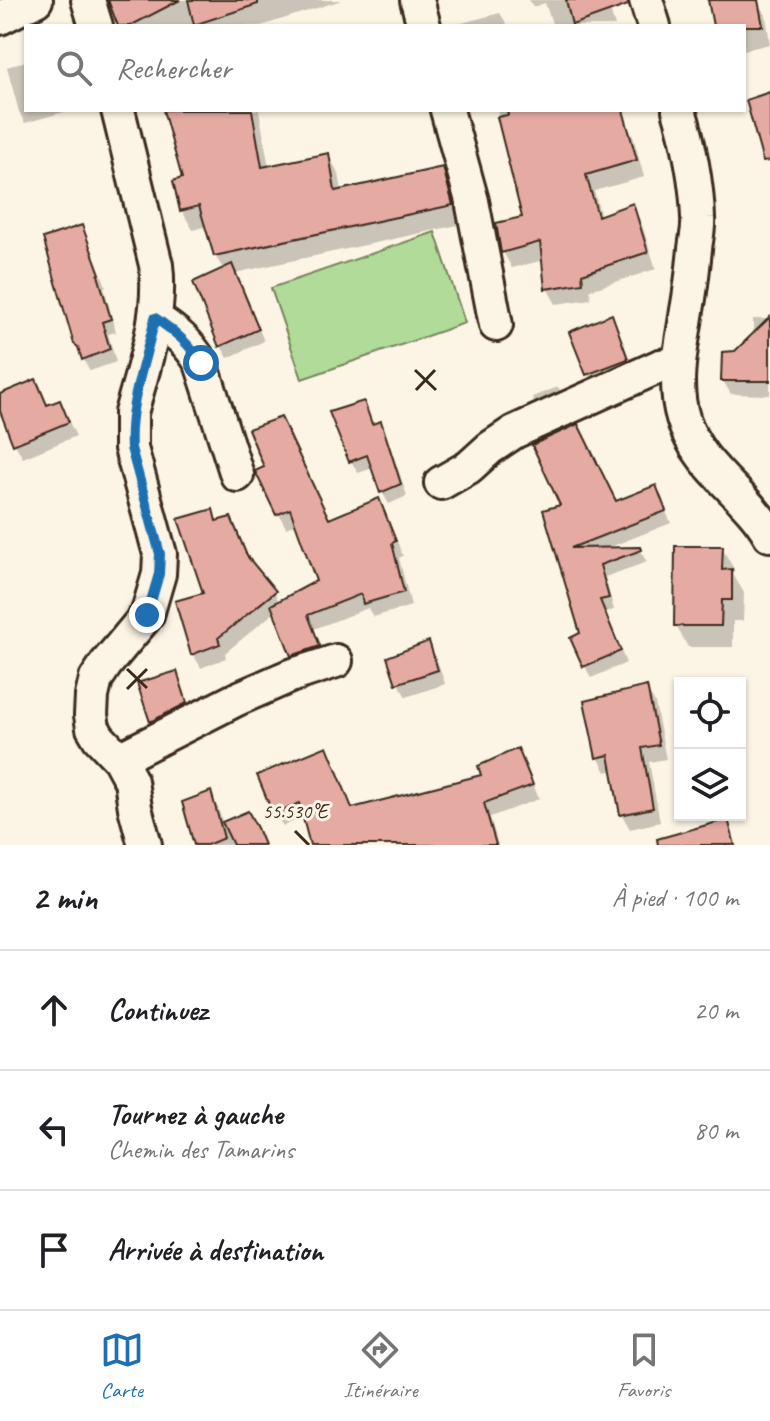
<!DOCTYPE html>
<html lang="fr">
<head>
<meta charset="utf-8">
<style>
	:root { --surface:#fff; --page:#f2f2f2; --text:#202124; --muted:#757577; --line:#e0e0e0; --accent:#1f6fb2 }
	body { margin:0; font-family:Caveat,sans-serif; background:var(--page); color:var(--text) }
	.controls { position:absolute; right:24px; bottom:24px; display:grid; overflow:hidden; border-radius:0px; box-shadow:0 2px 6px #0004 }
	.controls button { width:72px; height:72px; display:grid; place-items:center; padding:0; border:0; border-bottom:2px solid var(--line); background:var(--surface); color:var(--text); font:40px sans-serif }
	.stop { position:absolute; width:24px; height:24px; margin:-18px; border:6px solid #1f6fb2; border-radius:50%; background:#fff }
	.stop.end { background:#1f6fb2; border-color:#fff; box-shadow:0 2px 8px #0008 }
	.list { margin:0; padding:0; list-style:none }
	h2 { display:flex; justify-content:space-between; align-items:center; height:104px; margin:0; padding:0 32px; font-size:34px }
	h2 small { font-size:26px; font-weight:400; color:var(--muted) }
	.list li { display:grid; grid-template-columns:52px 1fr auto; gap:24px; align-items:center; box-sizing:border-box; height:120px; padding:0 32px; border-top:2px solid var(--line) }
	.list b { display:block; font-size:30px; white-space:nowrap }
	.list p { margin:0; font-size:26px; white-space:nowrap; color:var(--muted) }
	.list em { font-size:26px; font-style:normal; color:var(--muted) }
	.icon { flex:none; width:44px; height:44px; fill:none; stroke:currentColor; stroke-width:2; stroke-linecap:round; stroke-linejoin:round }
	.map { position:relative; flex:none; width:770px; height:845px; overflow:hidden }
	.search { position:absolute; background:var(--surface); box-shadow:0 2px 6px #0004; left:24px; right:24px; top:24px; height:88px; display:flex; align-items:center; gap:20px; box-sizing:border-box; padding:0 28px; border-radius:0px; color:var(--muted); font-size:30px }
	.sheet { height:464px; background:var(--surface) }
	nav { display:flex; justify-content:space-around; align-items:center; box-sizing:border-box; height:112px; border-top:2px solid var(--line); background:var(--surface); font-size:22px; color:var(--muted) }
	nav a { display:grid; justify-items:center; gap:4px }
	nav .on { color:var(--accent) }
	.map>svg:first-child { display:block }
	.green { fill:#b1db99; stroke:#76825c; stroke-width:2 }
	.shadow { fill:#0003 }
	.building { fill:#e5aba3; stroke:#3b2a1e; stroke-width:2 }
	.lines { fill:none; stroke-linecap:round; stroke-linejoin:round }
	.minor-casing { stroke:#3b2a1e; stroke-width:38 }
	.minor { stroke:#fcf5e5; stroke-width:32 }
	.route { stroke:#1f6fb2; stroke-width:10 }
	.ticks { fill:none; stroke:#3b2a1e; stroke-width:3 }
	.ticks-label { font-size:20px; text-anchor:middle; fill:#3b2a1e; stroke:#fcf5e5; stroke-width:6; stroke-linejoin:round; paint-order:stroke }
</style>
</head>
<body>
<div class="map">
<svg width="770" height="845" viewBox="0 0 770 845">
	<rect width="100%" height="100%" fill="#fcf5e5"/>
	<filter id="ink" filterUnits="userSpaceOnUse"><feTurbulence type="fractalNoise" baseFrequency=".0125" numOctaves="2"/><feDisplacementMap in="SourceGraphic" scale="16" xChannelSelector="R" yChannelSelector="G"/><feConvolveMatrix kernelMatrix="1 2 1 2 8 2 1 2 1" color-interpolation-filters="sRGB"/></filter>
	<g filter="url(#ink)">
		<!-- green -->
		<path class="green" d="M435 232 465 323 302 379 271 288Z"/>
		<!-- shadow -->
		<path class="shadow" d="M109 0H342L261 26H120Z
			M529 0H607L615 26H553L545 3 533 7Z
			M710 0 757 1 766 16 770 44 744 50V26H715Z
			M500 13 508 26H459L458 24Z
			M26 61V110L67 111 25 123 19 112 7 67Z
			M163 110H259L269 168 328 155 339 174 342 191 442 169 453 189 463 224 235 273 264 341 228 358 221 346 196 283 224 270 215 256 207 226 193 230 182 211 175 182 184 180Z
			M497 110H585L624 120 633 136 644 177 594 191 601 217 632 206 641 222 656 269 590 290 591 299 556 304 547 288 544 260 512 268 503 252 525 219Z
			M81 227 88 240 106 286 104 287 116 332 108 334 116 362 90 371 75 344Z
			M611 317 619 331 635 373 596 388 588 374Z
			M753 319H770V395L731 394 723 381 736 353 753 336Z
			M36 381 48 406 59 402 76 436 23 458 15 444 0 406V396Z
			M558 387 564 397 537 409 532 397Z
			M363 403 374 426 380 424 387 436 407 496 389 504 382 492 373 468 358 473 351 461Z
			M258 472 329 521 378 500 386 514 403 556 399 558 411 606 373 617 368 608 314 629 326 661 301 669 293 655 276 611 225 653 226 658 201 668 193 654 177 603 206 594 212 511 218 523 230 519 238 533 250 564 274 592 280 603 319 582 297 523 286 528Z
			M655 488 671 523 605 549H640L647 562 605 577 614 610 605 612 626 663 591 678 585 666 582 635 546 512 616 503Z
			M722 548 734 569V576L744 593 743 621H733V647H688L676 626Z
			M428 643 436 657 445 684 406 697 398 683Z
			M176 673 183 687 194 717 159 734 152 721 140 685Z
			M646 688 655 703 666 759 649 762 660 822 630 829 622 815 614 770 606 772 598 757Z
			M326 748 334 762 354 810 484 776 517 751 525 764 539 799 490 817 498 845H312L304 817 283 826 275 813Z
			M210 794 218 808 223 824 247 814 265 845H196Z"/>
		<!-- building -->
		<path class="building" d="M108 0H180L130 26H118Z
			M188 0H258V4L194 25Z
			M566 0H628V5L572 25Z
			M708 0H758L763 26H713Z
			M770 92V161L763 162 746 100Z
			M163 110H252L262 167 329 153 335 191 443 167 453 205 214 256 199 206 180 211 173 181 182 178Z
			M507 110H623L637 160 586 175 598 216 633 203 648 252 582 274 583 283 545 289 540 242 501 253 496 223 522 217 497 117 508 115Z
			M82 225 100 274 98 275 111 319 102 322 110 349 82 360 78 347 74 344 43 238Z
			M232 264 259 329 219 347 193 282Z
			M612 314 628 359 586 375 569 332Z
			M770 317V381H721L722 352 735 351Z
			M36 379 47 405 60 400 69 422 13 445 0 411V394Z
			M364 401 372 424 381 421 401 484 380 493 367 455 349 462 329 412Z
			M281 417 329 519 379 498 396 541 392 543 404 592 363 604 361 594 308 615 320 646 291 656 271 605 316 581 290 509 276 515 255 471 264 467 248 429Z
			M578 424 616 501 656 485 666 511 571 548 641 547 642 550 600 565 609 598 600 600 621 651 583 667 570 638 580 633 543 510 560 505 532 445Z
			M213 509 216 521 231 517 247 556 276 591 218 638 220 644 191 655 175 601 203 593 178 519Z
			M675 546H723L722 570 732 569V600H722L721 626H674Z
			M429 641 438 670 396 684 387 657Z
			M177 671 187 703 150 722 137 683Z
			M647 686 659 745 642 748 653 808 620 815 609 755 596 758 584 701Z
			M327 746 352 808 481 775 478 766 518 748 533 785 484 803 496 845H310L299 803 273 814 257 775Z
			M211 791 224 838 207 845H194L182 802Z
			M248 811 257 828 264 845H233L222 822Z
			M728 819 735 845H658L657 839Z"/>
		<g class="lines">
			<!-- minor casing -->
			<g class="minor-casing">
				<path id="minor" d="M88 0 96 26
					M417 0 424 26
					M646 0 654 26
					M0 18 36 0
					M118 110 156 265C162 315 144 365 131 413V448L160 554 159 574 147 615 106 664 96 679 92 696 91 715 93 728 99 738 119 759 131 781 135 808 145 845
					M447 110 472 201 496 325
					M679 110C689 142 697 184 698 218 699 228 696 239 695 249 693 269 691 289 687 310 682 346 672 382 683 418 697 467 746 493 770 535
					M155 318C175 332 188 341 201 363L237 475
					M441 483 469 467 490 448 514 432 660 366 679 363
					M119 759 237 699 290 676 336 661"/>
			</g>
			<!-- minor -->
			<use href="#minor" class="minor"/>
		</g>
	</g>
	<g class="lines" filter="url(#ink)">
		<!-- route -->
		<path class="route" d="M147 615 159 574 160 554 131 448C128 404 146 360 155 318 174 331 189 343 201 363"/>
	</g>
	<!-- ticks -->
	<path class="ticks" d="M415 370 436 390M416 390 435 370M127 669 147 688M127 689 147 669M295 831 309 845"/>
	<g class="ticks-label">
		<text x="295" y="818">55.530°E</text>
	</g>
</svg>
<div class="controls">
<button><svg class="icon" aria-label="locate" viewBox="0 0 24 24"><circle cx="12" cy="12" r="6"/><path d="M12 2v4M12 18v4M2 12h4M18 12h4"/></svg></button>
<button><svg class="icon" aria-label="layers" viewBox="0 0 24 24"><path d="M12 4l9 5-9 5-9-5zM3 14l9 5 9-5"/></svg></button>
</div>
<div class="stop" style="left:201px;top:363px"></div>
<div class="stop end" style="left:147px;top:615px"></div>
<div class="search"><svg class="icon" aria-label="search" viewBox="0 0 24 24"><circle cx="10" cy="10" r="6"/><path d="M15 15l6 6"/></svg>Rechercher</div>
</div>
<section class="sheet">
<h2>2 min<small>À pied · 100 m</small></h2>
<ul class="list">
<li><svg class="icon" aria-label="ahead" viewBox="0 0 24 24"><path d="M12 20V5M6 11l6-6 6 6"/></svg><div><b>Continuez</b></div><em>20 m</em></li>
<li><svg class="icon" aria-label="left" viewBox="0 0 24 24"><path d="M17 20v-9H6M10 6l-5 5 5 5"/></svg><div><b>Tournez à gauche</b><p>Chemin des Tamarins</p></div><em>80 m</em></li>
<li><svg class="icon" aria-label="arrive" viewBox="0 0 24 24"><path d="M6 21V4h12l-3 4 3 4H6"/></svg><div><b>Arrivée à destination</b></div></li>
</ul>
</section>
<nav>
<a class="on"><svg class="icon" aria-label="map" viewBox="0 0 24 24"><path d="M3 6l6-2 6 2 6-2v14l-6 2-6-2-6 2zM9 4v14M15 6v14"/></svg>Carte</a>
<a><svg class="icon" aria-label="directions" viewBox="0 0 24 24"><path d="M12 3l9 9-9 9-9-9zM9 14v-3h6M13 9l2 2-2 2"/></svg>Itinéraire</a>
<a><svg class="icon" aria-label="saved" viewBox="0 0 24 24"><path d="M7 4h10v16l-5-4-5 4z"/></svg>Favoris</a>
</nav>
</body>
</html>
